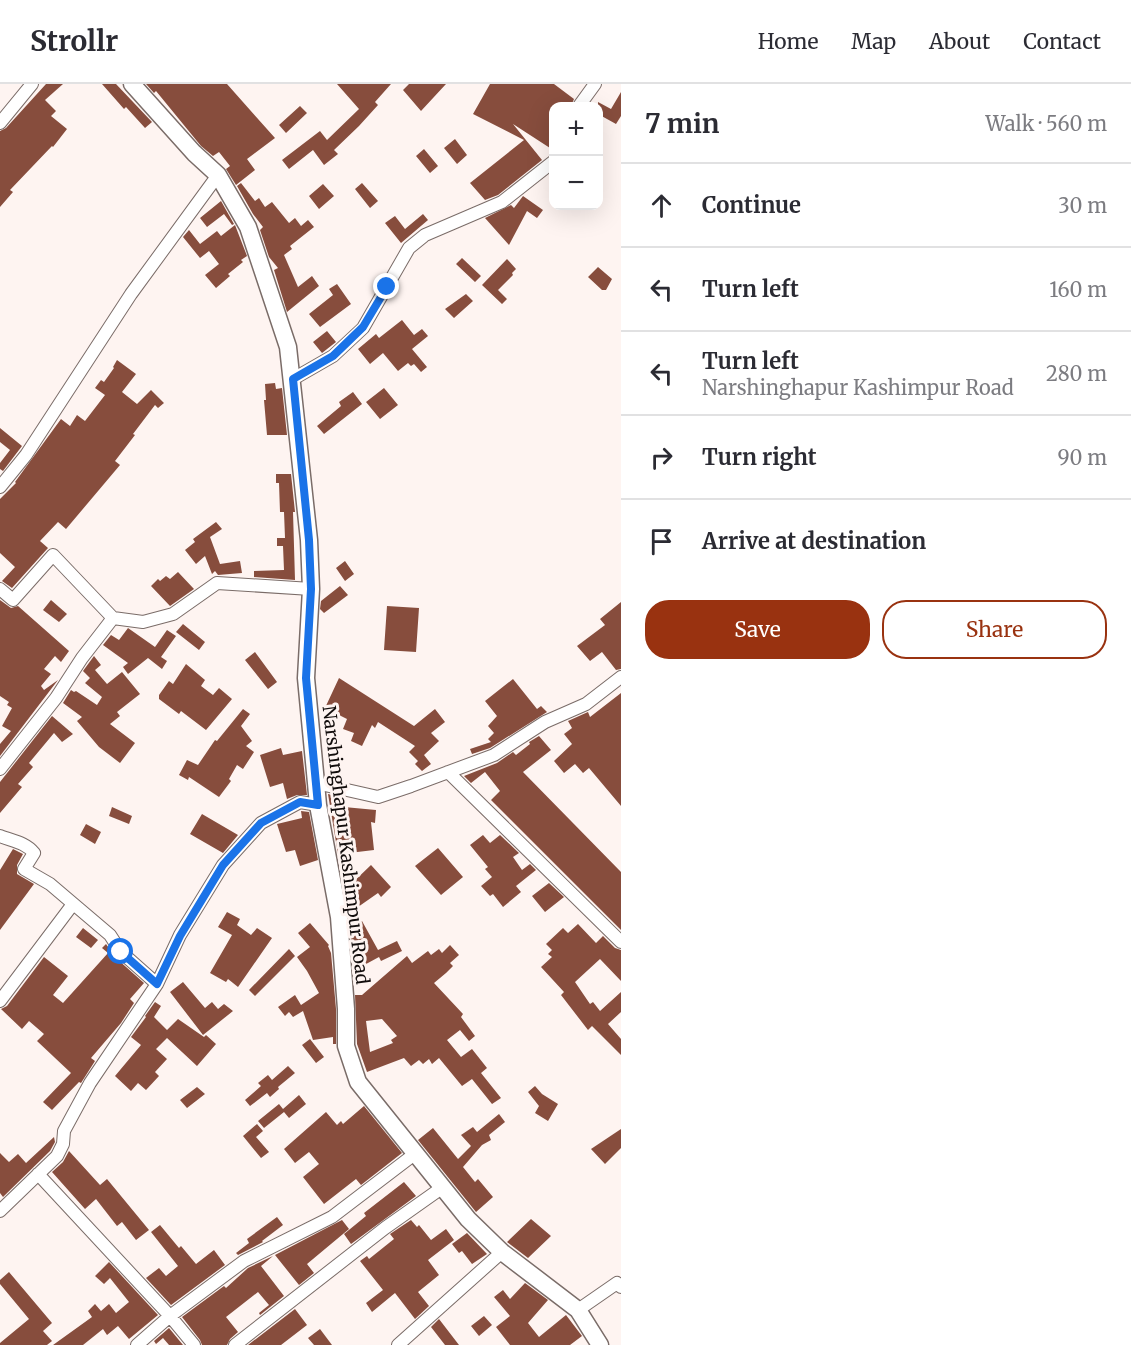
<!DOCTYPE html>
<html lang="en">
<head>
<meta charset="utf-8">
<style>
	:root { --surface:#fff; --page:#f2f2f3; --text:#2b2b33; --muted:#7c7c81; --line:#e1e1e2; --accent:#993210 }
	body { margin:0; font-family:Merriweather,serif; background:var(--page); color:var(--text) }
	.controls { position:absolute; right:18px; top:18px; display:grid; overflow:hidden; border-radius:12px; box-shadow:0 6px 24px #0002 }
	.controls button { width:54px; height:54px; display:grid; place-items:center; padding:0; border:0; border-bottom:2px solid var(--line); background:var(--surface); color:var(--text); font:30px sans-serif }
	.stop { position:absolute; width:18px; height:18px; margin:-14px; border:4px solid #1a73e8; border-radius:50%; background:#fff }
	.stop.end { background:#1a73e8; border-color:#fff; box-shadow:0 2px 6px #0008 }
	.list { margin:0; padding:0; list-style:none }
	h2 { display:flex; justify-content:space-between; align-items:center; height:78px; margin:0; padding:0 24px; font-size:26px }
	h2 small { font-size:20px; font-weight:400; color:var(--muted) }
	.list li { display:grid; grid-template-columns:39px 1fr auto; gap:18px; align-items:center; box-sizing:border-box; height:84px; padding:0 24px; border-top:2px solid var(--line) }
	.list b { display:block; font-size:22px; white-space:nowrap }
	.list p { margin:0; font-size:20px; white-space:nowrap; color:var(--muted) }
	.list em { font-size:20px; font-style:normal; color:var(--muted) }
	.actions { display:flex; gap:12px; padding:18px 24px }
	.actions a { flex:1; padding:14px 0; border:2px solid var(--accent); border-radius:24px; text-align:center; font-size:21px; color:var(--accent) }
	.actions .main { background:var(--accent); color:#fff }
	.icon { flex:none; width:33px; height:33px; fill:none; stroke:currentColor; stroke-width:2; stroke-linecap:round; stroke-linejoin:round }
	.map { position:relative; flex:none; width:621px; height:1261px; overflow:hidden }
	header { display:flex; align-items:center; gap:36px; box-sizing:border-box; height:84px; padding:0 30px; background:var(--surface); border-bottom:2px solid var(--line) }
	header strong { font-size:28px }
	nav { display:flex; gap:33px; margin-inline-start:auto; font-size:21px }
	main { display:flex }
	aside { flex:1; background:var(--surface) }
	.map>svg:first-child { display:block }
	.building { fill:#874d3d; fill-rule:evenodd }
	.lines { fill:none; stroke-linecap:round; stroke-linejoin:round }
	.street-casing { stroke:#7a6c68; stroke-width:14 }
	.secondary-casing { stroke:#7a6c68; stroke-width:19 }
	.street { stroke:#fff; stroke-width:12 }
	.secondary { stroke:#fff; stroke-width:16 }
	.route { stroke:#1a73e8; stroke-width:8 }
	.labels { text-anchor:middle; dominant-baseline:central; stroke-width:6; stroke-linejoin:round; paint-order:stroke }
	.street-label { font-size:18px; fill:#120d0c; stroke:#fef4f1 }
</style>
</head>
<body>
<header>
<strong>Strollr</strong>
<nav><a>Home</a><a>Map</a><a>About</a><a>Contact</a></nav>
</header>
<main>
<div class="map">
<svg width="621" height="1261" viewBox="0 0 621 1261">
	<rect width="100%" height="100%" fill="#fef4f1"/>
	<!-- building -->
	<path class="building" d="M46 0H63L45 16 56 27 51 32 67 45 53 63 52 62 10 106 13 108 0 123V47L6 44Z
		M102 0H116L152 38 145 44 126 23 124 25Z
		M146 0H227L275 54 247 75 255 86 236 101 226 85 230 82 219 68 213 72 201 62 156 7 154 9Z
		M337 0H391L375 18 378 21 359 42 334 66 338 70 324 81 313 66 289 85 282 76 320 47 327 56 359 25Z
		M409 0H446L421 27 403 6Z
		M490 0H554L574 15 571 22H554V58L550 64 513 40 542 76 498 111 485 116 470 99 524 56 473 30Z
		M621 8V32L616 40 598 30V18L611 25Z
		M300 22 307 29 286 49 279 41Z
		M455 55 467 71 457 80 444 64Z
		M424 65 438 82 430 89 416 72Z
		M241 99 255 117 259 114 265 123 272 118 289 139 295 134 301 142 308 136 314 143 290 162 292 165 284 171 298 203 312 192 319 202 287 228 274 186 278 184 269 173 260 146 263 143 253 130 237 102Z
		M362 99 378 117 370 124 355 105Z
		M323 100 334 112 319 125 309 112Z
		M523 112 543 126 537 134 527 127 509 161 485 134 511 121 514 124Z
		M221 117 234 140 232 141 224 130 207 143 200 134Z
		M423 130 428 136 401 159 385 139 395 132 405 145Z
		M235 141 247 172 241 176 243 178 228 190 230 192 216 204 205 191 219 180 209 167 200 174 183 153 189 146 200 160 217 147 221 152Z
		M462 174 481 192 475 198 456 180Z
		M507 175 516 185 512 189 513 191 498 206 507 215 502 220 482 201Z
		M598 183 612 195 606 206H602L588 193Z
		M337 200 351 220 320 243 309 230 333 211 329 205Z
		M466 210 473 217 454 234 445 225Z
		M402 236 414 251 422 245 428 252 412 265 427 283 421 288 414 280 411 282 408 279 398 287 383 269 370 280 358 265 376 250 379 254Z
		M327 247 336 258 322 269 313 258Z
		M117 276 136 290 122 308 137 320 151 306 164 319 158 324 155 321 133 350 135 351 115 377 120 381 66 445 58 438 40 457 48 464 12 504 2 497 15 483 0 469V415L16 399 15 398 61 335 70 342 77 331 85 337 105 311 95 304 101 296 104 298 114 284 113 283Z
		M275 299 276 305 282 304 287 351H267L264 316H266L265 300Z
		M384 304 398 321 380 335 366 318Z
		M353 308 362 320 324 350 317 342 341 322 339 318Z
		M0 344 22 362 3 387 0 385V379L10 366 0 358Z
		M276 390H291L295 428H293L295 496 254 493V487L284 486 283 462H277V454H285L284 428H280L279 399H276Z
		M216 438 222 445 210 453 220 480 240 477 242 489 218 491 215 487 212 490 205 472 196 480 185 466 195 458 193 455Z
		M345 477 354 490 345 497 336 484Z
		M178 488 194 505 170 522 151 502 158 495 160 497 166 492 170 495Z
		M340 502 348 511 324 529 320 525 321 517Z
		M0 516 11 524 18 522 69 567 61 578 55 572 44 585 51 590 41 602 44 606 58 596 0 672V660L11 647 2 642 12 624 7 621 9 618 0 612Z
		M51 516 67 530 59 538 43 526Z
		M621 518V585L616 586 602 568 590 577 577 562 605 541 600 535Z
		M387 522 419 524 416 568 384 566Z
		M183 540 205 558 199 566 176 548Z
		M128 544 155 563 167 546 176 552 161 573 167 577 162 585 148 574 128 590 123 583 128 579 103 561 111 551 119 556Z
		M255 568 277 598 268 605 245 576Z
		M94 572 101 581 95 586 107 600 122 588 140 610 117 628 120 632 110 640 135 659 120 679 99 663 77 637 82 633 63 619 71 606 74 608 76 607 97 621 102 613 85 599 90 594 83 587Z
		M186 580 205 596 201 602 213 611 219 604 232 615 206 646 181 627 179 630 159 615V611L169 597 173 600Z
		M339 594 414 642 435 625 445 638 431 649 439 657 424 671 431 680 422 687 415 680 418 677 409 668 415 662 378 638 375 644 372 641 362 662 351 657 354 649 343 645 347 635 325 624Z
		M513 595 537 625 541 622 547 628 490 664 472 670 470 665 491 658 488 655 494 649 488 642 497 632 485 617Z
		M621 609V722L589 684 583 689 575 680 564 689 554 677 572 660 564 650 572 644 568 637 588 628 590 633Z
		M243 625 250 630 241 642 252 657 246 662 254 668 243 685 237 681 229 695 231 697 219 713 189 693 188 696 179 691 187 676 198 681 215 656 217 657Z
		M52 632 73 650 62 658 54 649 29 679 33 683 18 700 22 703 0 729V698Z
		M539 652 551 666 523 688 621 788V846L491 716 500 707 485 688 471 699 464 692 497 679 513 668 516 671 530 660 529 658Z
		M281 664 283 671 302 667 307 711H297L287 715 283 699 270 703 260 671Z
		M328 710 344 714V723L376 726 375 739 371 738 374 766 349 769 352 792 342 794Z
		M112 723 132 732 129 740 109 732Z
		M301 727 309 728 318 776 300 782 295 766 286 768 277 740 302 734Z
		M202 730 238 751 223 769 190 750Z
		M86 740 101 748 95 760 80 751Z
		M483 751 490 759 500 751 519 769 513 773 522 786 530 780 536 786 516 802 521 808 503 823 493 810 490 812 481 802 492 793 485 785 488 783 470 761Z
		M438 764 463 793 441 811 415 782Z
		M13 765 23 770 17 781V790L34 800 0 846V786Z
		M371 781 391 803 381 813 378 809 358 823 345 810V806Z
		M549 799 564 813 545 828 532 812Z
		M227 828 240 835 237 841 251 851 257 844 272 854 238 903 228 895 226 898 210 889 232 851 218 843Z
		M362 837 378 866 397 857 402 867 381 877 379 873 355 886 353 874 355 872 352 867 350 844Z
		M310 839 329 861 328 862 331 869 336 925V960H333V953L313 956 303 927 293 933 289 928 285 932 278 923 295 911 301 921 319 909 307 887 297 873 310 863 298 849Z
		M578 840 596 859 603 852 615 864 621 866V897L600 875 575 898 590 920 593 918 600 927 621 908V928L608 940 621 955V971L592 942 588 946 561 911 564 908 541 883 552 873 548 870 552 866 546 860 563 844 568 849Z
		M83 844 98 856 91 864 76 853Z
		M106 860 116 874 144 899 130 915 134 919 121 939 91 974 95 977 81 999 79 998 52 1026 43 1018 71 989 37 957 44 950 29 937 22 945 1 925 7 922 44 873 68 892 53 911 63 919 108 869 102 864Z
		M450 861 459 871 450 879 453 882 446 889 434 899 463 930 461 933 475 952 469 957 460 946 447 956 461 973 472 965 487 984 481 989 501 1014 492 1020 472 995 462 1002 439 974 432 980 429 975 423 980 419 976 411 982 404 974 367 988 357 960 355 911H362L407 872 412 879 428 867 431 871 439 865 442 869ZM382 935 397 952 391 956 393 959 370 968 366 937Z
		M289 865 295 872 255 912 249 906Z
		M183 898 205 924 212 918 218 925 224 920 233 927 203 951 170 908Z
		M155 918 161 922 154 933 167 946 178 935 204 953 206 951 216 960 197 982 167 954 156 965 167 975 155 988 159 992 146 1006 138 999 131 1007 115 992 141 961 131 953 146 933 145 932Z
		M310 955 324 973 316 979 302 961Z
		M288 982 295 989 278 1003 279 1005 270 1013 267 1009 250 1022 245 1016 261 1002 258 999 268 991 272 996Z
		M535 1002 542 1010 558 1020 548 1037 535 1029 539 1022 528 1008Z
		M197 1003 205 1010 187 1024 180 1016Z
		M299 1011 306 1020 289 1034 284 1028 264 1044 258 1037 279 1020 283 1025Z
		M364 1022 402 1069 361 1101 356 1095 324 1120 303 1093 319 1080 309 1068 295 1079 284 1065 326 1028 337 1041 341 1037 343 1040Z
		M499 1030 505 1038 489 1051 491 1056 482 1061 463 1083 475 1098 478 1095 493 1113 476 1128 418 1056 433 1044 458 1075 471 1062 461 1051 473 1043 477 1048Z
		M257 1040 263 1047 256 1053 269 1068 261 1074 243 1052Z
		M621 1045V1064L605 1080 591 1065Z
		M54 1053 55 1058 50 1067 3 1113 0 1109V1069L9 1078 18 1070 26 1079Z
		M69 1067 100 1101 107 1095 149 1146 136 1156 122 1138 117 1142 96 1115 85 1125 52 1088 63 1078Z
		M404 1098 416 1112 351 1160 344 1150 366 1132 364 1129Z
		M277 1133 283 1141 262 1157 263 1158 238 1171 236 1169 249 1159 247 1155Z
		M531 1135 551 1152 528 1174 507 1158Z
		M342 1136 349 1145 307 1180 314 1189 299 1201 275 1171Z
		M411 1136 417 1143 419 1141 431 1156 446 1145 454 1156 428 1176 439 1191 418 1208 429 1222 415 1235 395 1209 372 1228 366 1219 383 1206 360 1177 367 1172 369 1175 394 1155 390 1150Z
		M160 1141 179 1164 181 1162 196 1180 214 1166 225 1181 171 1221 146 1194 159 1184 166 1192 178 1182 151 1148Z
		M467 1149 487 1170 472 1180 462 1167 459 1169 452 1160Z
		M273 1172 261 1182 284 1212 260 1231 259 1229 269 1221 258 1208 226 1233 238 1248 230 1255 227 1261H202L200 1256 182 1233 224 1202 226 1204 248 1184Z
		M109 1178 158 1231 129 1255 118 1242 107 1251 103 1245 83 1261H53L92 1233 88 1227 95 1220 101 1227 109 1220 116 1229 129 1218 110 1194 104 1200 95 1192Z
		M9 1188 52 1239 43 1247 52 1257 47 1261H0V1259L29 1235 0 1200V1196Z
		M525 1199 548 1216 528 1239 539 1253 566 1231 582 1252 570 1261H510L496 1243 510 1232 494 1213 503 1206 510 1215Z
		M295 1225 307 1241 281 1261H248Z
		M484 1232 492 1241 479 1252 471 1242Z
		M439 1235 459 1261H445L431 1243Z
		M169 1244 183 1261H169L163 1254 156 1260 154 1257Z
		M320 1245 332 1261H314L308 1254Z"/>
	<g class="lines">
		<!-- street casing -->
		<g class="street-casing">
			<path id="street" d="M579 22 595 0
				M0 39 32 0
				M293 295 333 272 363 244 409 164 425 151 502 118 554 77
				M0 403 26 371 131 210 218 91
				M0 505 13 516 53 471 113 534
				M0 685 56 614 82 574 113 534 143 538 173 530 217 499 311 505
				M448 688 621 858
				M316 699 378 713 411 702 494 671 545 638 586 620 621 593
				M0 752C12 757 25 758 34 769L24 785 50 800 110 851 121 868 157 900
				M0 917 73 820
				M38 1090 170 1232 194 1261
				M0 1127 57 1072 63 1060 64 1047 90 999 157 900 180 851 223 781 261 739 300 718 318 721
				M578 1226 617 1199 621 1203
				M137 1261 170 1232 244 1177 332 1133 416 1069
				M235 1261 385 1144 443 1103
				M398 1261 502 1168"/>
		</g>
		<!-- secondary casing -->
		<g class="secondary-casing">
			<path id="secondary" d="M132 0 194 69 218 91 248 143 288 263 309 456 311 505 306 594 316 699 318 721 339 833 346 925V962L358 998 468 1135 502 1168 578 1226 600 1261"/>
		</g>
		<!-- street -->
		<use href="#street" class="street"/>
		<!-- secondary -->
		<use href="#secondary" class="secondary"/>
	</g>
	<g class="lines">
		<!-- route -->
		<path class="route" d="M121 868 157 900 180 852 223 781 261 739 300 718 318 721 306 594 311 505 309 456 293 295 333 272 363 243 387 203"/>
	</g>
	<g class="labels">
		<!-- street labels -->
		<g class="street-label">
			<text transform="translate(346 761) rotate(83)">Narshinghapur Kashimpur Road</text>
		</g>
	</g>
</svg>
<div class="controls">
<button>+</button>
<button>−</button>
</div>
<div class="stop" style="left:121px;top:868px"></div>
<div class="stop end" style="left:387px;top:203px"></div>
</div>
<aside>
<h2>7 min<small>Walk · 560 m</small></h2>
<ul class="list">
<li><svg class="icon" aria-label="ahead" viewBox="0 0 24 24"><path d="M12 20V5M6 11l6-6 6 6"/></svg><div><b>Continue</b></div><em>30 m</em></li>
<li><svg class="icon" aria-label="left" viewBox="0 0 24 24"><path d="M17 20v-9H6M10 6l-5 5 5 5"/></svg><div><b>Turn left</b></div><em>160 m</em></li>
<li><svg class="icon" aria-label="left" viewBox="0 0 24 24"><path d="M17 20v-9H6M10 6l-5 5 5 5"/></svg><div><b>Turn left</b><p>Narshinghapur Kashimpur Road</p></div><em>280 m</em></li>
<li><svg class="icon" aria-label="right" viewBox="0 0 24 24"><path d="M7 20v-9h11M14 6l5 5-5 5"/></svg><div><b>Turn right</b></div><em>90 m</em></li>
<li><svg class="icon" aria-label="arrive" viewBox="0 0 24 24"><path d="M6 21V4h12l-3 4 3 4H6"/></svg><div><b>Arrive at destination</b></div></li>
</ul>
<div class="actions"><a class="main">Save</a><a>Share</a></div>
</aside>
</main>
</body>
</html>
